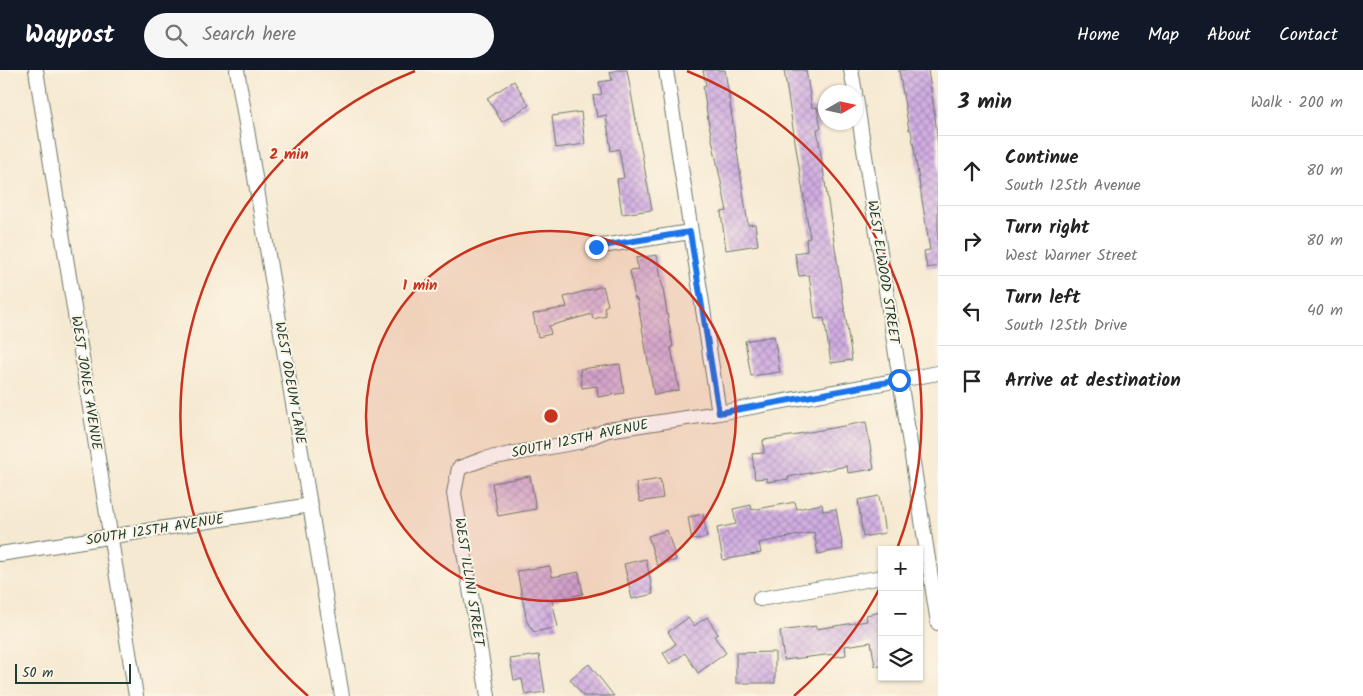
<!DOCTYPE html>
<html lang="en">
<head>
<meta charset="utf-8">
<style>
	:root { --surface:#fff; --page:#f6f6f6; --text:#222; --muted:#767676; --line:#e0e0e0; --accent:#111827 }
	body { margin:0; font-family:Kalam,sans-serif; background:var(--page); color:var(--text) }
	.controls { position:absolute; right:15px; bottom:15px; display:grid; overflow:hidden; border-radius:0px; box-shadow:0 1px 4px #0004 }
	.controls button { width:45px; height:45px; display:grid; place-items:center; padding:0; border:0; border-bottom:1px solid var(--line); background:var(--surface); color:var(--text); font:25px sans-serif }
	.compass { position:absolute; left:818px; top:15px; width:45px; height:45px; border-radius:50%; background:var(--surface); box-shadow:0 1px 4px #0004; rotate:81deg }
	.scale { position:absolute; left:15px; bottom:12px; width:116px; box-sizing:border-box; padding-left:5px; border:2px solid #1f3d34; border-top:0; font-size:14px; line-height:18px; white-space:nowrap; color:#1f3d34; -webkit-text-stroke:4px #fcf5e5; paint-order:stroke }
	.stop { position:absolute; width:15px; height:15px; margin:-11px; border:4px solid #1a73e8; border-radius:50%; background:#fff }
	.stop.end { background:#1a73e8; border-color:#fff; box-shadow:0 1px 5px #0008 }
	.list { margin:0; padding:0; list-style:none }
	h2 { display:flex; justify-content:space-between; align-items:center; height:65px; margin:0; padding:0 20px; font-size:21px }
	h2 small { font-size:16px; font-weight:400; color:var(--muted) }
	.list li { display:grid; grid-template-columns:32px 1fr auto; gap:15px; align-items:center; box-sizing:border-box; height:70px; padding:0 20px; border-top:1px solid var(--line) }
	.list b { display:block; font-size:19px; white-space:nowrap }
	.list p { margin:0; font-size:16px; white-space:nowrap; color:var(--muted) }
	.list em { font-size:16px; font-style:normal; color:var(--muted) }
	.icon { flex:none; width:28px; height:28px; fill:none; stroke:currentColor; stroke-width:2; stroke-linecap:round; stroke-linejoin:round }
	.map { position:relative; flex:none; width:938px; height:626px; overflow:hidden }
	header { display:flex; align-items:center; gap:30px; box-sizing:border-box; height:70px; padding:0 25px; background:var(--accent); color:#fff }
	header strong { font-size:24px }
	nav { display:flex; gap:28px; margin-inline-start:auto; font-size:18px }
	.search { width:350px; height:45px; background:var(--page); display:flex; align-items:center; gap:12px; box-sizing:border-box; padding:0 18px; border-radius:28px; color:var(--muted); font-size:19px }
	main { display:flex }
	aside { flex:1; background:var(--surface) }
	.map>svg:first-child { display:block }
	.building { fill:url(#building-cross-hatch) }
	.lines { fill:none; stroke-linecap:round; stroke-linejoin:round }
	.street-casing { stroke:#6a796b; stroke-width:16 }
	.street { stroke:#fff; stroke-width:14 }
	.route { stroke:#1a73e8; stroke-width:6 }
	.ring { fill:none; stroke:#c8321e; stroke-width:2.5 }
	.labels { text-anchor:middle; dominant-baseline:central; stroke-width:4; stroke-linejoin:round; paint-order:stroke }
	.street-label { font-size:14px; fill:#1f3d34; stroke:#fcf5e5 }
	.centre { fill:#c8321e; stroke:#fcf5e5; stroke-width:2.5 }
	.ring-label { font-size:15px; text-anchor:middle; font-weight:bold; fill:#c8321e; stroke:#fcf5e5; stroke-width:4; stroke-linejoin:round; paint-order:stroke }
</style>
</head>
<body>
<header>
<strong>Waypost</strong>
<div class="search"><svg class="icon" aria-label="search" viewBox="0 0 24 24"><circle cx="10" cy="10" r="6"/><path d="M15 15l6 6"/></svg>Search here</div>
<nav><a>Home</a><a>Map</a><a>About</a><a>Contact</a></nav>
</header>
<main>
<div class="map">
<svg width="938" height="626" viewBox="0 0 938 626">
	<defs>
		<pattern id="building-cross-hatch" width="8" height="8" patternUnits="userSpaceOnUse" patternTransform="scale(1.25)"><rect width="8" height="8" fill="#d1ade2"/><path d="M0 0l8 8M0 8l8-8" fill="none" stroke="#a98eb8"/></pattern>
	</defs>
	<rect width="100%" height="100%" fill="#fcf5e5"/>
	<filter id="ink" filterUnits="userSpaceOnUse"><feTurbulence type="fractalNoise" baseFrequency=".02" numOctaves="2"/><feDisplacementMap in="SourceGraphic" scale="10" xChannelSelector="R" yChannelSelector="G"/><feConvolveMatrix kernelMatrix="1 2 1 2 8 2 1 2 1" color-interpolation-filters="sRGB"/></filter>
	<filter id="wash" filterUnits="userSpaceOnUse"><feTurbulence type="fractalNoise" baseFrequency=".0096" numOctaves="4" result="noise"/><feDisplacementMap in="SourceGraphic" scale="20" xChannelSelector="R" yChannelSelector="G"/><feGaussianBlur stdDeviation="1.12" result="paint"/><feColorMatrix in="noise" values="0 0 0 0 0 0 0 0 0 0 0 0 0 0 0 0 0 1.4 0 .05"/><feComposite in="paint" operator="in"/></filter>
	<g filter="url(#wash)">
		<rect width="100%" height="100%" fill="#f6e9d1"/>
		<g id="blocks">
			<!-- building -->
			<path class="building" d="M618 0H627L652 140 622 144 617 109 624 108 619 79 611 81 606 45 597 47 593 26 602 24 599 12 612 10 610 2Z
				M703 0H725L748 155 755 154 758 175 726 180 721 142 727 141 708 50 703 16 706 15Z
				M784 0H806L812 38 817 37 821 58 817 59 852 290 831 293 824 248 815 249 809 205 799 206 795 183 807 181 806 169 810 168Z
				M899 0H928L935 46 938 78V196L927 198 924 181 930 180 911 60H909Z
				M514 11 529 35 502 52 487 28Z
				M581 42 585 74 556 78 552 46Z
				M657 185 673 277H671L679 320 654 325 637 229H635L630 200 638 199 636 188Z
				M603 216 608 235 604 237 606 246 593 249 592 244 549 256 551 264 538 267 533 244 567 237 564 227Z
				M774 266 780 302 751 306 745 271Z
				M620 294 624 323 598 327 597 316 582 318 580 299Z
				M866 352 874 399 848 403 847 396 788 407 789 409 767 412V408L755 409 752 384 764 383 763 370 798 365V364Z
				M530 406 536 439 498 446 492 413Z
				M660 409 663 428 640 432 636 413Z
				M879 426 885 463 863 467 858 430Z
				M795 432 797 439 822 434 823 441 836 439 843 479 818 484 814 462 759 473 761 483 723 490 717 458 736 454 733 439 751 435 752 440Z
				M703 444 707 467 692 470 688 447Z
				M667 460 676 490 657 495 648 466Z
				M646 489 653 524 632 529 624 494Z
				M550 496 552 507 579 502 583 524 552 530 558 557 534 562 527 552 517 501Z
				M882 542V596H875L871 572 845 576 846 585 834 587V584L784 590 780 561 816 556V559L867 551 866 545Z
				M707 547 718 564 714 566 726 583 698 603 685 583 670 594 663 583 676 574 668 562 688 548 694 556Z
				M775 582V613H736V583Z
				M539 585 545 622 525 625 522 609 514 610 510 589Z
				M589 594 614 626H583L570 609Z"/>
		</g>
	</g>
	<g filter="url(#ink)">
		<use href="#blocks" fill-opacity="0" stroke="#6a796b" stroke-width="1"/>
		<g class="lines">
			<!-- street casing -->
			<g class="street-casing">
				<path id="street" d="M36 0 136 626
					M237 0 342 626
					M666 0 719 343
					M851 0 855 22
					M856 28 938 553
					M596 177 690 162
					M0 484 311 435
					M760 529 882 507
					M488 626 454 423 459 398 484 389 578 372 608 360 719 343 938 303"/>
			</g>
			<!-- street -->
			<use href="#street" class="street"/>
		</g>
	</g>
	<g class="lines" filter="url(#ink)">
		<!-- route -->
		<path class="route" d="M596 177 690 162 719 343 899 310"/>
	</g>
	<!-- distance rings -->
	<circle cx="551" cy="346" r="185" fill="#c8321e" fill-opacity=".12"/>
	<g class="ring">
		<circle cx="551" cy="346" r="185"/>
		<path d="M882 514A371 371 0 0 1 794 626M308 626A371 371 0 0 1 415 1M687 1A371 371 0 0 1 897 479"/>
	</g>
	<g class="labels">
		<!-- street labels -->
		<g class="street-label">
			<text transform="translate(883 202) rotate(81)">WEST ELWOOD STREET</text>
			<text transform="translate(86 313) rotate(81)">WEST JONES AVENUE</text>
			<text transform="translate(290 313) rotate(80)">WEST ODEUM LANE</text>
			<text transform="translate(580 369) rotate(-12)">SOUTH 125TH AVENUE</text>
			<text transform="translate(155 460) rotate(-9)">SOUTH 125TH AVENUE</text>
			<text transform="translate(469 512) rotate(81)">WEST ILLINI STREET</text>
		</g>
	</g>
	<circle cx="551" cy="346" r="8" class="centre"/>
	<g class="ring-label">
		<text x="289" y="89">2 min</text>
		<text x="420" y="220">1 min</text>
	</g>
</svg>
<div class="controls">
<button>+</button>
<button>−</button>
<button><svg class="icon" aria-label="layers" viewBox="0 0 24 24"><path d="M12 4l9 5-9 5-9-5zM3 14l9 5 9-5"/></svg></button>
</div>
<svg class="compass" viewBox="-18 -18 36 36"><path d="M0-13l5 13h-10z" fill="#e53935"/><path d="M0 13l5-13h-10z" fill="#767676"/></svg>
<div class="scale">50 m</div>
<div class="stop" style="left:899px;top:310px"></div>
<div class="stop end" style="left:596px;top:177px"></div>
</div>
<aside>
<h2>3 min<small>Walk · 200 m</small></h2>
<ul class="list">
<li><svg class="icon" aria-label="ahead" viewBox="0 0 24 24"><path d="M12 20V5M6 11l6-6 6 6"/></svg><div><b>Continue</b><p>South 125th Avenue</p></div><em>80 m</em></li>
<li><svg class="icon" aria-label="right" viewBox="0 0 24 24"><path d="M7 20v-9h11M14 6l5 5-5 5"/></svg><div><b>Turn right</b><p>West Warner Street</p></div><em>80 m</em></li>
<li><svg class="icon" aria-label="left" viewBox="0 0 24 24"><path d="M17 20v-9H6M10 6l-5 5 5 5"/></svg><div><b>Turn left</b><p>South 125th Drive</p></div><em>40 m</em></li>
<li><svg class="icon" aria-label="arrive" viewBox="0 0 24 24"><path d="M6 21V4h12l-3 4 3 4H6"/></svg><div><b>Arrive at destination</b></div></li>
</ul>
</aside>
</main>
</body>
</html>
